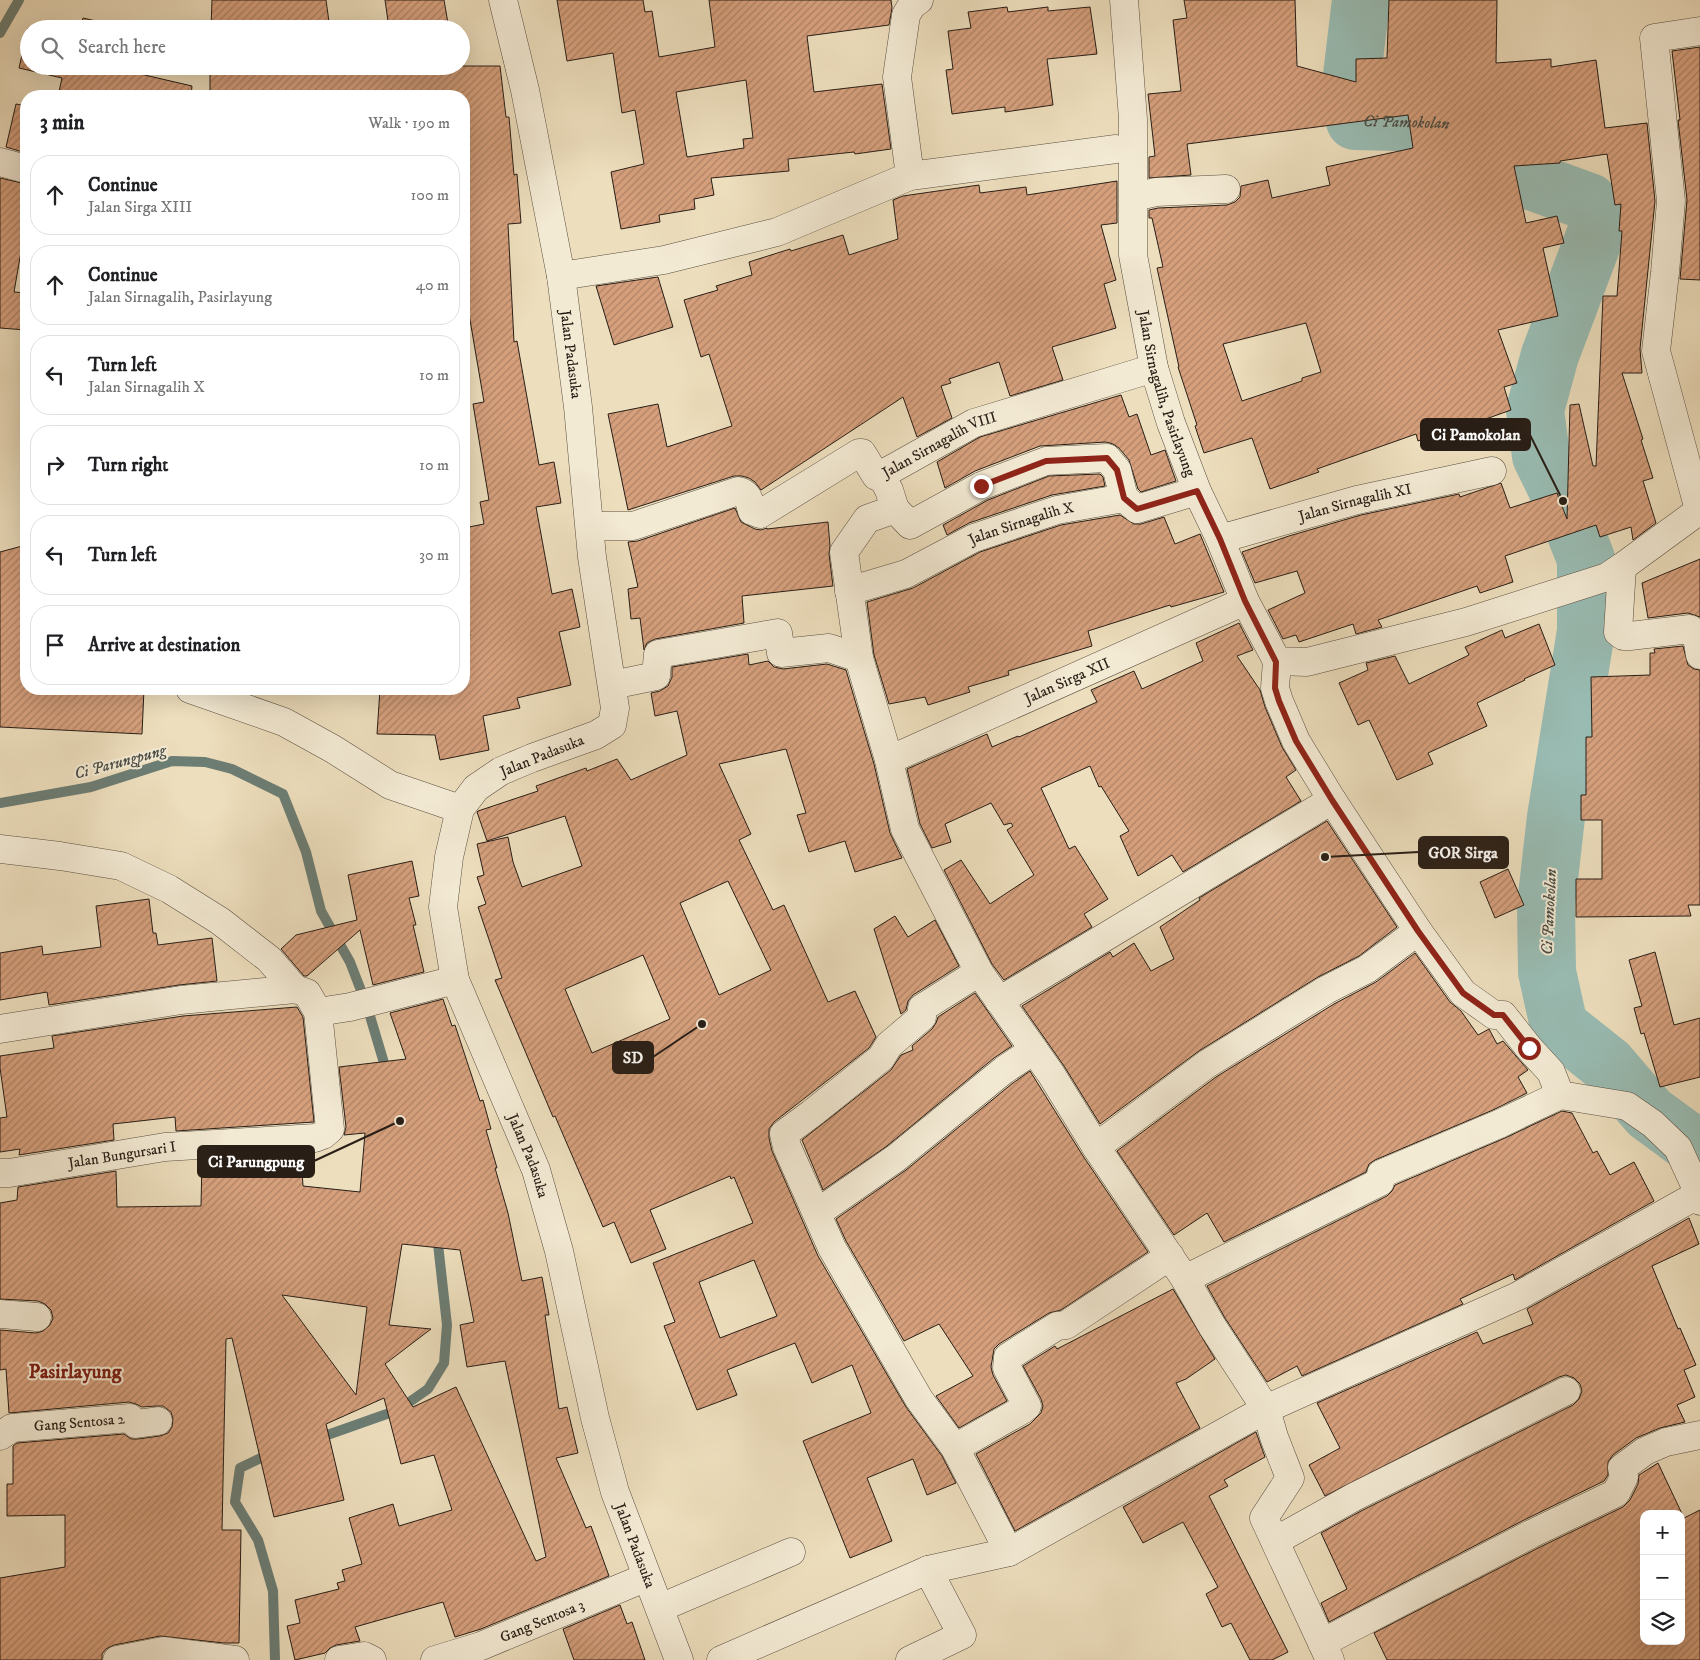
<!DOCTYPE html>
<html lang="en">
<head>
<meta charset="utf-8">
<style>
	:root { --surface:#fff; --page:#f6f6f6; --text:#202124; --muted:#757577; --line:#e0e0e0 }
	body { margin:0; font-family:"IM FELL DW Pica",serif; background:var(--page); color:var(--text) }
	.controls { position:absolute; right:15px; bottom:15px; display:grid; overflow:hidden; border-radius:10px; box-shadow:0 5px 20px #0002 }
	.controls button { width:45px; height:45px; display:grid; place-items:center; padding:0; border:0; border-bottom:1px solid var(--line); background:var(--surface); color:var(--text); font:25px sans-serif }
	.stop { position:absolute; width:15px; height:15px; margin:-11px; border:4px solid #8f2418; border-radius:50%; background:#fff }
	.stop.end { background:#8f2418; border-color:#fff; box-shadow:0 1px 5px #0008 }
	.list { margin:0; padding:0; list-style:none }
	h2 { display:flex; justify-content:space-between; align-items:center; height:65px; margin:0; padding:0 20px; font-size:21px }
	h2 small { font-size:16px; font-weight:400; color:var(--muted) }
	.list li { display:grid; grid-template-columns:32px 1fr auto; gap:15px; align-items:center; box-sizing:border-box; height:80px; margin:0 10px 10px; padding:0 10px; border:1px solid var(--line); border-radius:20px }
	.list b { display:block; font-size:19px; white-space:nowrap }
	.list p { margin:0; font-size:16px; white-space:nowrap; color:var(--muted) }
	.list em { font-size:16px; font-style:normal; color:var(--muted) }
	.icon { flex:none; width:28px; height:28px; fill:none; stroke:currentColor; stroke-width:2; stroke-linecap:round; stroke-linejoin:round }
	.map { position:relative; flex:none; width:1700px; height:1660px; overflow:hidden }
	.search { position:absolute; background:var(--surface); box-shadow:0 5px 20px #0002; left:20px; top:20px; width:450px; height:55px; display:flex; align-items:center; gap:12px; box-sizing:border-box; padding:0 18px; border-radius:28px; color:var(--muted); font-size:19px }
	.panel { position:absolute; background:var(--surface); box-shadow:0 5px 20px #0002; left:20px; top:90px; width:450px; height:605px; border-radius:20px }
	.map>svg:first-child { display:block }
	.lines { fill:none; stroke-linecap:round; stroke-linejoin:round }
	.stream { stroke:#6c7d74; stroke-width:10 }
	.river { stroke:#99bcb3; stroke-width:58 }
	.building { fill:url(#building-hatch); stroke:#281e16; fill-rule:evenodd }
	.minor-casing { stroke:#594e40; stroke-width:29 }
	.minor { stroke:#f3ead4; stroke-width:28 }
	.route { stroke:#8f2418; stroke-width:6 }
	.labels { text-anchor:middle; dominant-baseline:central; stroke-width:4; stroke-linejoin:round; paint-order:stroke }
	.street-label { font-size:15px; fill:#281e16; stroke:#f3ead4 }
	.water-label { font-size:16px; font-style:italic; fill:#4a4d45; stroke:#f3ead4 }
	.district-label { font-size:20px; font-weight:bold; fill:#7a1f14; stroke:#f3ead4 }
	.leader { fill:none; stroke:#281e16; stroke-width:2 }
	.callout-dot { fill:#281e16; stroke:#f3ead4; stroke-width:2 }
	.callout { fill:#281e16; stroke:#281e16; stroke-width:2 }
	.callout-label { font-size:16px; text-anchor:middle; font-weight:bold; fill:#fff }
</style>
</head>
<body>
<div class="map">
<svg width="1700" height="1660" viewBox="0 0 1700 1660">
	<defs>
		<pattern id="building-hatch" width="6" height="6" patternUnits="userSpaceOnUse" patternTransform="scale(1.25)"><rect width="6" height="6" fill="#d6a07d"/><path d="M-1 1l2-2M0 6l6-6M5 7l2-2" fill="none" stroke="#ae8265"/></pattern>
	</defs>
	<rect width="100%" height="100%" fill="#eddebd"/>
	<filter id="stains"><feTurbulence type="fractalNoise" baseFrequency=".004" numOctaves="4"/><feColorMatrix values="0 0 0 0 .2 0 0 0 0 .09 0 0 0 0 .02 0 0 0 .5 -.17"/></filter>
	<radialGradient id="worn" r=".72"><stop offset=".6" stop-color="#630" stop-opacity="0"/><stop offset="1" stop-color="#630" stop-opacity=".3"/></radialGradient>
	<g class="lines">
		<!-- stream -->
		<path class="stream" d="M0 33 19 0
			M0 803 91 787 172 761 205 762 232 769 283 794 306 852 321 911 350 962 367 1006 387 1073
			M316 1439 398 1410 428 1389 444 1363 447 1325 437 1235
			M271 1453 240 1468 235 1502 258 1540 273 1591 275 1660"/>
		<!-- river -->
		<path class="river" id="s1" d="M1361 0 1349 101 1355 121 1440 123 1457 125 1493 150 1520 177 1589 202 1602 217 1550 355 1535 410 1541 456 1563 501 1586 559V631L1556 817 1546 905 1547 972 1559 1026 1608 1065 1649 1113 1691 1144 1700 1157"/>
	</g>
	<!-- building -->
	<path class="building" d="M212 0H326L330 29H211Z
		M385 0H444L449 29H333L388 21Z
		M557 0H643L645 12 652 11 659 57 715 47 709 0H891L892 8 889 25 807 36 814 92 882 84 891 149 855 154 854 152 788 159 789 171 711 178 714 195 694 199 695 209 659 215 660 222 621 229 611 172 644 164 635 110 622 113 613 53 567 61ZM746 80 753 138 743 139 744 148 687 157 676 92Z
		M1184 0H1295L1297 66 1356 82V59L1387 58 1389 0H1497L1496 63 1551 59V67L1596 60 1605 128 1647 123 1655 201 1640 349 1642 373H1622L1643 439 1641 440 1653 478 1643 481 1656 523 1633 540 1631 527 1600 537 1596 525 1505 556 1513 582 1480 593 1477 586 1378 620 1382 627 1356 634 1353 624 1299 642 1296 635 1283 639 1268 610 1305 593 1297 571 1255 583 1242 552 1289 536 1361 515 1459 494 1460 497 1501 483 1510 508 1557 493 1567 519 1570 405 1579 404 1593 466H1596L1603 296H1617L1622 231H1619L1621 204 1615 205 1607 154 1560 161V163L1514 166 1526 223 1557 216 1564 243 1543 248 1558 316 1498 330 1517 383 1504 387 1511 410 1469 425 1468 423 1418 441 1416 434 1317 469 1319 472 1270 489 1252 438 1204 453 1195 426 1197 425 1178 367H1179L1157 268 1163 267 1152 218H1149V210L1158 208 1227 205 1235 202 1240 197 1241 186 1268 180 1272 198 1330 185 1326 167 1413 148 1408 115 1187 144 1191 175 1149 178V157L1155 156 1148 94 1181 91 1173 20 1187 18ZM1306 323 1321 372 1302 378V381L1242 401 1223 344Z
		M1007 7 1008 12 1048 7V11L1090 7 1097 54 1047 59 1053 105 1005 112V107L952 114 946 70 953 69 948 31 971 28 968 12Z
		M83 18 127 28V29H80Z
		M28 28 31 29H29V66H123V70L192 86 191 96H58L62 78 19 68Z
		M1700 47V280L1680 279 1687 200 1678 120H1680L1672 51Z
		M210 66H500L506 117H509L514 175 517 174 521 223 508 224 514 342 517 341 539 465 554 462 561 503 536 507 552 594 572 589 580 627 559 632 571 685 517 698 520 708 483 716 489 750 440 760 435 735 377 734 380 689H464V637L470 636 464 605V528L484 524 480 502 489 500 473 404 484 402 469 314H464V96H210Z
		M16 104 26 106V153L6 147Z
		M0 178 26 184V223L14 292 26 293V330L0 328Z
		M1117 181V223L1101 225 1116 280 1104 284 1116 328 1052 347 1063 380 1010 396 999 362 949 379 951 383 941 386 952 418 917 437 903 397 761 490 755 482 749 478 742 476H734L628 510 608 414 658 404 667 447 732 426 709 354 701 357 684 300 718 290 716 286 752 275 749 262 790 249 791 251 843 235 849 255 898 239 893 200 903 196 979 185 980 193 1026 187 1027 195Z
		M658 277 673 327 614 345 596 286Z
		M1121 395 1129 417 1137 414 1151 455 1165 450 1176 481 1141 492 1138 489 1129 460 1119 448 1113 444 1106 442 1040 446 975 471 945 488 937 462 980 437Z
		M1100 474 1103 477 1105 486 1052 495 969 523 947 535 943 525 988 500 1049 476Z
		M735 508 741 522 755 529 761 530 767 528V529L828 522 830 546 829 554 833 586 742 596 744 623 655 639 647 643 644 650 640 618 631 619 628 589 638 587 628 542 638 541Z
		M1120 515 1134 524H1141L1164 517 1175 544 1200 534 1224 592 1171 607 1170 605 1088 631 1092 646 1008 671 1009 675 968 687 970 692 928 705 925 697 889 704 874 655 867 602 913 588 980 552 1061 525Z
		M26 545V689H144L142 734 0 727V552Z
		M1700 559V617L1688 613 1648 618 1642 583Z
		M1239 623 1253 650 1237 656 1260 690 1265 707 1282 747 1296 770 1286 777 1301 801 1183 872 1172 855 1138 876 1120 836 1129 831 1101 786 1099 787 1090 766 1041 788 1069 849 1075 846 1108 899 1084 914 1092 927 1004 980 992 964 944 870 961 860 990 904 1034 875 1007 830 1013 826 1011 823 1004 825 991 803 945 824 951 842 932 848 920 824 907 769 987 734 992 747 1018 736 1019 737 1097 702 1091 690 1134 671 1142 689 1203 661 1196 643Z
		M1539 624 1555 665 1524 679 1525 680 1477 703 1487 726 1428 753 1433 764 1397 780 1369 720 1358 725 1339 683 1368 670 1366 663 1395 656 1409 684 1469 655 1465 647 1502 630 1505 638Z
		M1683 646 1688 665 1694 669 1700 670V905H1688L1691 916 1576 917V879H1602V820H1581V795H1586V737H1592L1591 677 1650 675V653H1655L1654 649Z
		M748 654 749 665 768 661 774 667 783 669 827 664 846 670 874 764 890 833 902 858 855 872 845 841 809 852 797 815 806 813 786 749 719 764 751 834 739 840 773 910 784 905 828 1002 855 991 876 1037 869 1048 774 1122 769 1129V1138L772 1151 818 1256 906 1407 942 1456 956 1483 927 1495 913 1459 867 1478 892 1541 850 1558 803 1441 871 1413 852 1365 812 1383 795 1343 727 1370 737 1395 697 1410 664 1326 675 1322 653 1263 753 1223 734 1177 731 1179 730 1176 650 1210 666 1249 631 1263 614 1222 603 1227 555 1116 553 1117 495 980 502 978 478 907 486 904 477 877 484 875 477 844 508 837 513 862 522 887 582 866 565 816 487 841 477 812 478 811 538 791 536 786 586 768 587 771 617 759 631 780 687 755 677 711 655 716 651 693 660 691 668 686 672 677V667ZM728 881 771 970 719 995 680 903ZM643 955 670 1019 592 1053 565 989ZM754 1260 777 1316 720 1338 699 1282Z
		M1327 821 1397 927 1359 956 1318 977 1199 1051 1100 1124 1064 1066 1022 1006 1110 952 1113 957 1134 943 1151 971 1174 959 1160 927 1200 900 1199 898Z
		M412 861 419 896 409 898 416 925H413L424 972 373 985 360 930 307 976H304L281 949 296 935 357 920 348 875Z
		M1508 869 1524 905 1495 918 1480 882Z
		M149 899 153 933H156L158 945 212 938 217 981 179 985 49 1005 47 992 0 1000V953L42 946 43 955 101 947 96 906Z
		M895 916 908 937 935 920 959 966 913 995 908 1001 906 1010 901 1014 874 929Z
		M1655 952 1674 1025 1700 1018V1077L1660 1087 1644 1033 1641 1034 1634 1008 1642 1006 1629 960Z
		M1415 953 1450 1002 1461 1011 1478 1035 1489 1029 1497 1044 1503 1041 1528 1070 1518 1077 1527 1093 1493 1110 1375 1160 1369 1164 1366 1172 1224 1242 1207 1213 1174 1235 1117 1151 1216 1077 1334 1004 1376 982Z
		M975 993 1012 1046 994 1058 887 1146 823 1190 802 1140 891 1070 901 1055 913 1050 912 1046 932 1029 936 1023 938 1017Z
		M443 999 452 1026 455 1025 480 1101 483 1100 491 1129 486 1130 497 1168H495L508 1213 522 1281 542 1277 549 1315H545L559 1409 567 1407 578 1453 556 1458 586 1528 591 1526 609 1576 481 1629 455 1637 443 1602 355 1627 360 1641 336 1645 330 1648 325 1653 295 1660 287 1626 300 1623 295 1600 339 1589 337 1583 345 1581 342 1570 362 1564 349 1518 393 1504 399 1526 452 1510 434 1455 401 1464 384 1398 326 1424 344 1500 274 1517 232 1338 226 1339 222 1530H241L239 1643H224L160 1636 114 1645 106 1649 102 1654V1660H0V1578L65 1567V1515L7 1516V1484H13V1446L17 1443 124 1434 131 1439H138L160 1436 168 1433 172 1427 173 1419 171 1412 163 1406H156L142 1407 136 1404 129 1402 9 1413 6 1369 0 1370V1330L36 1333 43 1331 50 1325 53 1318 51 1310 45 1304 38 1301 0 1299V1203L17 1200 18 1187 116 1171 117 1207 201 1206 202 1160 301 1154 303 1186 360 1192 365 1133 344 1135 346 1127 339 1067 406 1059 390 1013ZM402 1244 460 1250 474 1322 460 1325 467 1367 505 1361 546 1557 536 1561 456 1387 413 1407 385 1364 431 1329 389 1325ZM282 1295 367 1307 356 1395Z
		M297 1007 303 1017 314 1122 176 1131 175 1117 113 1124 114 1140 19 1155 20 1149 0 1152V1118L7 1117 0 1068V1056L54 1048 52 1036 183 1016Z
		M1030 1071 1083 1156 1148 1252 1061 1310 1049 1313 999 1344 994 1349 991 1367 993 1375 1007 1401 959 1428 936 1396 973 1376 939 1324 904 1341 846 1241 836 1219 906 1170 1013 1083Z
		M1562 1111 1572 1113 1593 1153 1597 1151 1610 1175 1634 1162 1654 1201 1515 1280 1513 1274 1460 1299 1463 1304 1302 1376 1297 1366 1267 1382 1225 1318 1207 1286 1387 1196 1392 1191 1395 1185 1505 1138Z
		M1689 1218 1699 1244 1652 1266 1678 1329 1680 1328 1696 1365 1684 1370 1695 1397 1677 1405 1685 1422 1660 1428 1636 1438 1613 1455 1608 1462V1475L1604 1481 1524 1520 1329 1622 1321 1603 1347 1589 1321 1533 1361 1511 1573 1405 1579 1399 1582 1391 1580 1384 1574 1378 1566 1375 1559 1377 1325 1496 1309 1465 1340 1448 1317 1403 1477 1332 1483 1344 1533 1324 1527 1309Z
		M1173 1289 1215 1359 1186 1379 1176 1383 1200 1428 1015 1531 976 1454 1030 1424 1041 1413 1043 1406 1041 1399 1023 1366 1055 1346 1057 1349Z
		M1256 1432 1265 1457 1224 1480 1228 1486 1209 1496 1288 1652 1272 1660H1250L1231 1623 1222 1627 1206 1594 1218 1587 1183 1522 1143 1543 1123 1507Z
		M1658 1463 1684 1518 1700 1510V1660H1387L1374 1633 1538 1548 1623 1507 1630 1500 1638 1484 1639 1475ZM1644 1514H1681V1641H1644Z
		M620 1605 627 1624 632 1622 645 1660H574L563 1629Z"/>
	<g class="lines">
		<!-- minor casing -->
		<g class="minor-casing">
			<g id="minor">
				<path id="s2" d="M503 0 525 90 561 276 578 407 592 557 615 708 612 725 596 735 532 758 501 771 476 788 460 809 449 857 443 907 455 980 536 1170 559 1251 595 1418 615 1492 679 1660"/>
				<path id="s3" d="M1124 0 1133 119V255L1154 368 1171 423 1197 491 1220 539 1245 601 1277 661 1307 662 1466 622 1607 577 1622 567 1700 510"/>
				<path d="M0 162 26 169"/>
				<path d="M910 176 897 77 906 15 912 5 919 0"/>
				<path d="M1134 197 1156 192 1226 189"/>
				<path d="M561 276 664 260 777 232 910 176 1116 149"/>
				<path d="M881 475 889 490 895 509 867 519 844 552 859 658 889 760 905 829 979 972 1051 1074 1096 1147 1185 1279 1212 1326 1266 1409 1274 1437 1290 1478 1264 1518 1330 1660"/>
				<path d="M1124 498 1137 509 1197 491"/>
				<path d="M895 509 910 525 981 486 1046 461 1107 458 1117 470 1124 498"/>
				<path d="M1699 510 1656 351 1665 273 1671 201 1654 38 1700 31"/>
				<path id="s4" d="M590 526H633L738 491C749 493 749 501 752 511L760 514 859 453H862L876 476 881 475 974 423 1154 368"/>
				<path id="s5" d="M1220 539 1357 500 1492 471"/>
				<path d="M1622 567 1618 632 1623 636H1630L1690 629C1699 635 1698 645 1700 655"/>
				<path id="s6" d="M849 591 906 574 974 538 1057 510 1124 498"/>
				<path d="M1277 661 1275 688 1279 701 1296 741 1332 800 1418 931 1463 993 1494 1015H1503L1529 1048 1551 1072 1560 1095 1627 1106 1653 1124 1678 1148 1699 1194 1700 1201"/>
				<path d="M612 685 656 676 658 654 778 633 781 653 829 648 859 658"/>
				<path d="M190 689 284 722 333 749 390 785 460 809"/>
				<path id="s7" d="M889 760 1245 601"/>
				<path d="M0 849 60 856 121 866 169 889 220 921 269 959 295 989"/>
				<path d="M979 972 922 1008V1017L889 1045 881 1058 811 1114 784 1134 787 1147 832 1248 919 1399 955 1448 1009 1552"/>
				<path d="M999 1001 1332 800"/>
				<path d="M318 1012 350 1007 455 980"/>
				<path d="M0 1029 181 1000 295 989 307 993 318 1012 330 1129 323 1135 315 1138 165 1147 9 1173H0"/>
				<path d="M1096 1147 1207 1064 1326 990 1367 969 1418 931"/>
				<path d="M817 1213 896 1158 1004 1070 1034 1050"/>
				<path d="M1185 1279 1380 1182 1381 1174 1499 1124 1560 1095"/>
				<path d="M0 1314 37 1317"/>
				<path id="s8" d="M0 1436 12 1428 130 1418 136 1424 158 1421"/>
				<path d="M955 1448 1022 1410 1027 1406 1007 1368 1008 1357 1057 1326 1066 1325 1170 1256"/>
				<path d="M1275 1541 1354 1497 1566 1391"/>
				<path d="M660 1608 791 1552"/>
				<path d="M1322 1643 1531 1534 1616 1493 1624 1477 1622 1468 1645 1451 1666 1442 1700 1435"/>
				<path d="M117 1660 163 1651 235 1660"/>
				<path d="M339 1660 364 1656 372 1660"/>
				<path id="s9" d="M435 1660 481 1646 647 1577"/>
				<path d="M721 1660 928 1570 1009 1552 1266 1409 1518 1296 1699 1194"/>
				<path d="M910 1660 962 1635 928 1570"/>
			</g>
		</g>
		<!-- minor -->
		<use href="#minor" class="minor"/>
	</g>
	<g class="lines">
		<!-- route -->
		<path class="route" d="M981 486 1046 461 1107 458 1117 470 1124 498 1137 509 1197 491 1220 539 1245 601 1276 662 1275 688 1279 701 1296 741 1332 800 1418 931 1463 993 1494 1015H1503L1529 1048"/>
	</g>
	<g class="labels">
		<!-- street labels -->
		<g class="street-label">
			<text stroke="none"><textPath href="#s2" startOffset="361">Jalan Padasuka</textPath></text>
			<text stroke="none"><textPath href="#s3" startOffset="398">Jalan Sirnagalih, Pasirlayung</textPath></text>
			<text stroke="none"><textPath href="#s4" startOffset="406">Jalan Sirnagalih VIII</textPath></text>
			<text stroke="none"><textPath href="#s5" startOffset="140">Jalan Sirnagalih XI</textPath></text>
			<text stroke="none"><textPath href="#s6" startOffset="186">Jalan Sirnagalih X</textPath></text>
			<text stroke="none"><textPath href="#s7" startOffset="195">Jalan Sirga XII</textPath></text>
			<text transform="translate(542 756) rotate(-22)">Jalan Padasuka</text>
			<text transform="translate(122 1155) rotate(-9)">Jalan Bungursari I</text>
			<text stroke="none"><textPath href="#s2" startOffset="1276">Jalan Padasuka</textPath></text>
			<text stroke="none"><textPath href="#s8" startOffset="82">Gang Sentosa 2</textPath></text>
			<text stroke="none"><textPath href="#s2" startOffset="1681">Jalan Padasuka</textPath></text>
			<text stroke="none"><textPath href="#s9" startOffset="114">Gang Sentosa 3</textPath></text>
		</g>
		<!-- water labels -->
		<g class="water-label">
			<text stroke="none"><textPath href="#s1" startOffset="174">Ci Pamokolan</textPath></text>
			<text transform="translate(120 762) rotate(-15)">Ci Parungpung</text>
			<text transform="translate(1549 912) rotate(-87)">Ci Pamokolan</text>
		</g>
		<!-- district labels -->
		<g class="district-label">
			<text x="75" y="1372">Pasirlayung</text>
		</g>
	</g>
	<!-- callouts -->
	<path class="leader" d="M1563 501L1530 435M1325 857L1419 852M702 1024L653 1057M400 1121L314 1161"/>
	<g class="callout-dot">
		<circle cx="1563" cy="501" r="5"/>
		<circle cx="1325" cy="857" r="5"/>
		<circle cx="702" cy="1024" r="5"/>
		<circle cx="400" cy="1121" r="5"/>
	</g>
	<g class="callout">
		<rect x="1421" y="419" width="109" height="31" rx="5"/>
		<rect x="1419" y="837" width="89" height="31" rx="5"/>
		<rect x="613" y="1042" width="40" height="31" rx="5"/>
		<rect x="198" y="1146" width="116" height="31" rx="5"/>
	</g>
	<g class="callout-label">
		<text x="1476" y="440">Ci Pamokolan</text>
		<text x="1463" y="858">GOR Sirga</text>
		<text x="633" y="1063">SD</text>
		<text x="256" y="1167">Ci Parungpung</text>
	</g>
	<rect width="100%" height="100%" filter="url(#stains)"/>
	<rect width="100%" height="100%" fill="url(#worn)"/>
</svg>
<div class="controls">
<button>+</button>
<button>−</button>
<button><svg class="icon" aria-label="layers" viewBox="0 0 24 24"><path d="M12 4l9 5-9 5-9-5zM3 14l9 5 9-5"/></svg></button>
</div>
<div class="stop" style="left:1529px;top:1048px"></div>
<div class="stop end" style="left:981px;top:486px"></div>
<div class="search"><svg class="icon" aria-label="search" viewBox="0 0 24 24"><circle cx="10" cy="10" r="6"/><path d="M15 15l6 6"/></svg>Search here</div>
<section class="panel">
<h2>3 min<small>Walk · 190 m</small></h2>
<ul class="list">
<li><svg class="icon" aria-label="ahead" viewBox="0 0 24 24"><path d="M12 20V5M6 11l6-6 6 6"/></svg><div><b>Continue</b><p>Jalan Sirga XIII</p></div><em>100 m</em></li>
<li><svg class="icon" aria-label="ahead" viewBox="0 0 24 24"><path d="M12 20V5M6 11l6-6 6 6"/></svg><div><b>Continue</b><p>Jalan Sirnagalih, Pasirlayung</p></div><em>40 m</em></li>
<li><svg class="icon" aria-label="left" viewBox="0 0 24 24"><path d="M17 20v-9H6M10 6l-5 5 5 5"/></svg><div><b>Turn left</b><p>Jalan Sirnagalih X</p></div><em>10 m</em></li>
<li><svg class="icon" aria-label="right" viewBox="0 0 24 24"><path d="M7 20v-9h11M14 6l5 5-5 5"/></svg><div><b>Turn right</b></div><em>10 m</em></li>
<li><svg class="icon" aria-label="left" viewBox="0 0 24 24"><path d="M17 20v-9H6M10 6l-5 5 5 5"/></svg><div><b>Turn left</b></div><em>30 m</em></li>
<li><svg class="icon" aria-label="arrive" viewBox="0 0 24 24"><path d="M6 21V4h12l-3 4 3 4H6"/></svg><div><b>Arrive at destination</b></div></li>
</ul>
</section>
</div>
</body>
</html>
